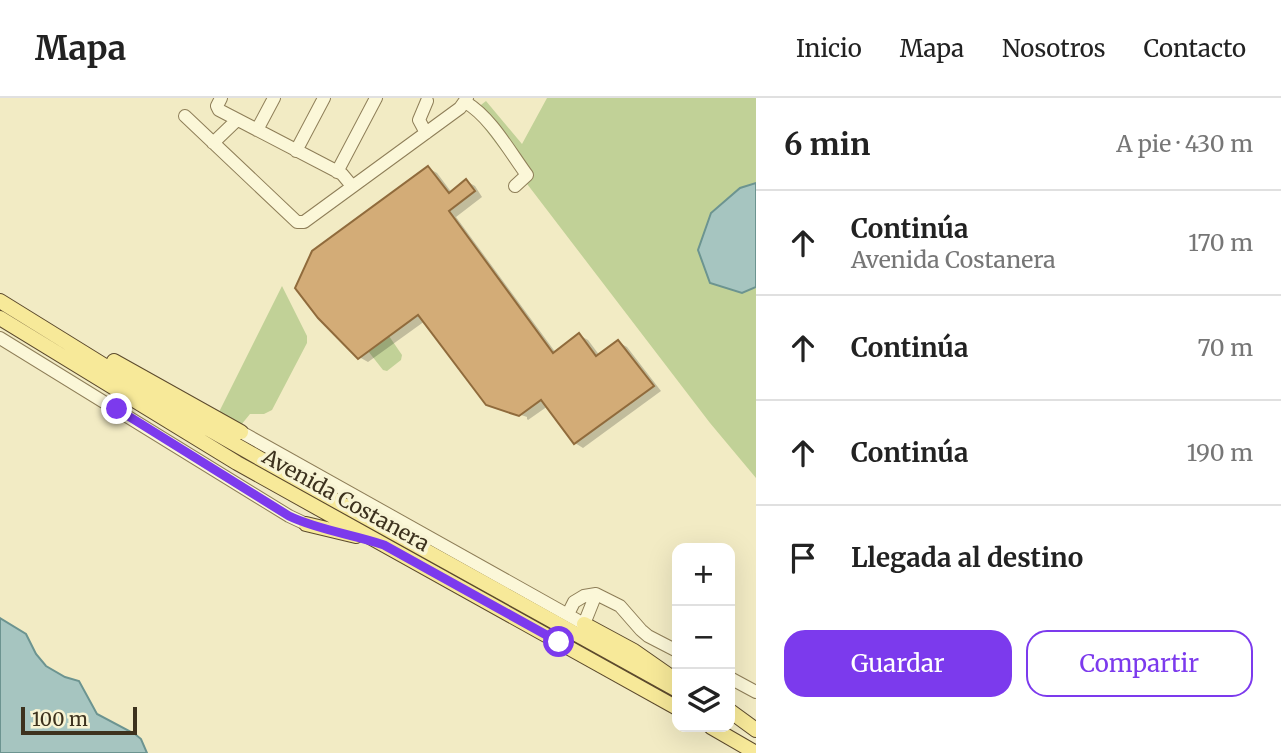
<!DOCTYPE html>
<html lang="es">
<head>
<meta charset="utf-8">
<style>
	:root { --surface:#fff; --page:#f6f6f6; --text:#222; --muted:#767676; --line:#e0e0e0; --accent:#7c3aed }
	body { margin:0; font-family:Merriweather,serif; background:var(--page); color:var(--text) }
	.controls { position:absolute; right:21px; bottom:21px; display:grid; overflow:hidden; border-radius:14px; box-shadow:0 7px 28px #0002 }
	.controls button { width:63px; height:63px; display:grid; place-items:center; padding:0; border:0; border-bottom:2px solid var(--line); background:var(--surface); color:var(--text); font:35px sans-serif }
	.scale { position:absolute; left:21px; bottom:18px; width:116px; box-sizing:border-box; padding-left:7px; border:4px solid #3d321e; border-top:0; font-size:19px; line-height:24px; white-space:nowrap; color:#3d321e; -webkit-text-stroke:5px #f8f4d4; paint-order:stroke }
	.stop { position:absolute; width:21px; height:21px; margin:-16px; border:5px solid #7c3aed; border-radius:50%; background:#fff }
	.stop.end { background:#7c3aed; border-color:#fff; box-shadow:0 2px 7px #0008 }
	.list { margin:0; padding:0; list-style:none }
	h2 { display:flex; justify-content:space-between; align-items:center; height:91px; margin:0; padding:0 28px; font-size:30px }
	h2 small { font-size:23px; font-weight:400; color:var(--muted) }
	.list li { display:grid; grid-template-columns:46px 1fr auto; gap:21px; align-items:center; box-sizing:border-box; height:105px; padding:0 28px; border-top:2px solid var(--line) }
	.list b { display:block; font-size:26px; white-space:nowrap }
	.list p { margin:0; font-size:23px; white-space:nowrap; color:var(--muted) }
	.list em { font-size:23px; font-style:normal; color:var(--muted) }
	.actions { display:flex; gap:14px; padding:21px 28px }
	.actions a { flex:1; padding:16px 0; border:2px solid var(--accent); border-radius:21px; text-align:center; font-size:24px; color:var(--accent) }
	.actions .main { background:var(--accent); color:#fff }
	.icon { flex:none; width:38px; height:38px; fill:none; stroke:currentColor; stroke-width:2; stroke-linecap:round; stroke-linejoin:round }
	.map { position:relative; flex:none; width:756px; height:655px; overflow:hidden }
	header { display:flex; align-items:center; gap:42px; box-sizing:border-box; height:98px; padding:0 35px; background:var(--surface); border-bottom:2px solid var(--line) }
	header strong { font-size:33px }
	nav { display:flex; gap:38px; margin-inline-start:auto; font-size:24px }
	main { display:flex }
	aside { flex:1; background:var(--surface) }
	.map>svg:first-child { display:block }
	.green { fill:#c1d197 }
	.water { fill:#a6c5c0; stroke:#6c9490; stroke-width:2 }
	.shadow { fill:#0003 }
	.building { fill:#d3ac77; stroke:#906b3c; stroke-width:2 }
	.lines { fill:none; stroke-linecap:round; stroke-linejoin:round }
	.minor-casing { stroke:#8e7e58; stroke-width:14 }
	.major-casing { stroke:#5c4a2d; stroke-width:16 }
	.minor { stroke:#fbf7d8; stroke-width:12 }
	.major { stroke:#f7e999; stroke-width:14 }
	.route { stroke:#7c3aed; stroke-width:9 }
	.labels { text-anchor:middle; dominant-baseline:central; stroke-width:7; stroke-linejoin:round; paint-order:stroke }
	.street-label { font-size:21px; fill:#3d321e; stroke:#f8f4d4 }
</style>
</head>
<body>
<header>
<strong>Mapa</strong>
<nav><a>Inicio</a><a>Mapa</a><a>Nosotros</a><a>Contacto</a></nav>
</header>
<main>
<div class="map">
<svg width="756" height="655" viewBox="0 0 756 655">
	<rect width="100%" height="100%" fill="#f2ebc4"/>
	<!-- green -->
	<path class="green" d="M547 0H756V380L710 325 472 14 486 3 522 46Z
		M282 188 307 238V245L272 312 264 316H250L241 327 219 314Z
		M389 238 402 257 401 262 387 273 383 272 368 253Z"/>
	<!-- water -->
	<path class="water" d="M756 85V189L742 195 710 185 698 152 711 115 740 90Z
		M0 520 26 536 36 556 46 568 65 579 79 583 97 616 135 636 141 641 147 655H0Z"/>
	<!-- shadow -->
	<path class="shadow" d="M428 70 437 75 452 95 466 83 475 88 482 99 456 119 556 255 579 237 588 242 600 258 618 244 627 249 661 293 583 350 575 345 548 308 528 322 527 321V319L492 307 425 223 368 264 359 259Z"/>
	<!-- building -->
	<path class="building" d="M428 68 449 95 466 81 475 93 449 113 553 255 579 235 596 258 618 242 654 288 574 346 541 302 519 318 486 307 418 217 358 261 318 220 295 190 312 153Z"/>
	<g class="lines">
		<!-- minor casing -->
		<g class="minor-casing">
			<path id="minor" d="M221 0 217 8 219 12 342 76 352 88
				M465 4C490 18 510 54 527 77L515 88
				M185 18 297 124H304L460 10 467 0
				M257 32 274 0
				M426 35 419 22 427 3
				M213 45 237 22
				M296 53 324 0
				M337 74 376 0
				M0 240 289 418 306 426
				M241 334 584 526 596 496
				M568 516 574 504 584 498 596 496 620 508 641 532 648 538 677 553
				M730 580 756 594"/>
		</g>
		<!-- major casing -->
		<g class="major-casing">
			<path id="major" d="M0 203 189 320 266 364 677 592
				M0 220 237 365 677 610
				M114 263 241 334
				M306 426 356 438
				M584 526 634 553 677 583
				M730 613 756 632
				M711 629 756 655"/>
		</g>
		<!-- minor -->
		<use href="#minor" class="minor"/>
		<!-- major -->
		<use href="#major" class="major"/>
	</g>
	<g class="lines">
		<!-- route -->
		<path class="route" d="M117 311 289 418C318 432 352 436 384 447L559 544"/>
	</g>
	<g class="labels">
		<!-- street labels -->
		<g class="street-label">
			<text transform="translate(346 402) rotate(29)">Avenida Costanera</text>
		</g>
	</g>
</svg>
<div class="controls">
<button>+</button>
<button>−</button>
<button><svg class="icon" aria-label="layers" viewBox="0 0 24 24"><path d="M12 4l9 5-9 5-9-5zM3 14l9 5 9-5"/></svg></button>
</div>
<div class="scale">100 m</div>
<div class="stop" style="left:559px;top:544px"></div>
<div class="stop end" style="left:117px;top:311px"></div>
</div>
<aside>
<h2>6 min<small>A pie · 430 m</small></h2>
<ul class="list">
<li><svg class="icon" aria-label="ahead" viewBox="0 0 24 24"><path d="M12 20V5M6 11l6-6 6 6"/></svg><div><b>Continúa</b><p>Avenida Costanera</p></div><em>170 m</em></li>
<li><svg class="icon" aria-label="ahead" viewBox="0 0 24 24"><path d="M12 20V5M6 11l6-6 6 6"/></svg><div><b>Continúa</b></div><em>70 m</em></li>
<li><svg class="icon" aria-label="ahead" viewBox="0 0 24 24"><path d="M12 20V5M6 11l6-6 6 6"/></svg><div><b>Continúa</b></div><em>190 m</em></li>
<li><svg class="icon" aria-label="arrive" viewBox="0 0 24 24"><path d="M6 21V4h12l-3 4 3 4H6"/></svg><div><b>Llegada al destino</b></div></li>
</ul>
<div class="actions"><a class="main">Guardar</a><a>Compartir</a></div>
</aside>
</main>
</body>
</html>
